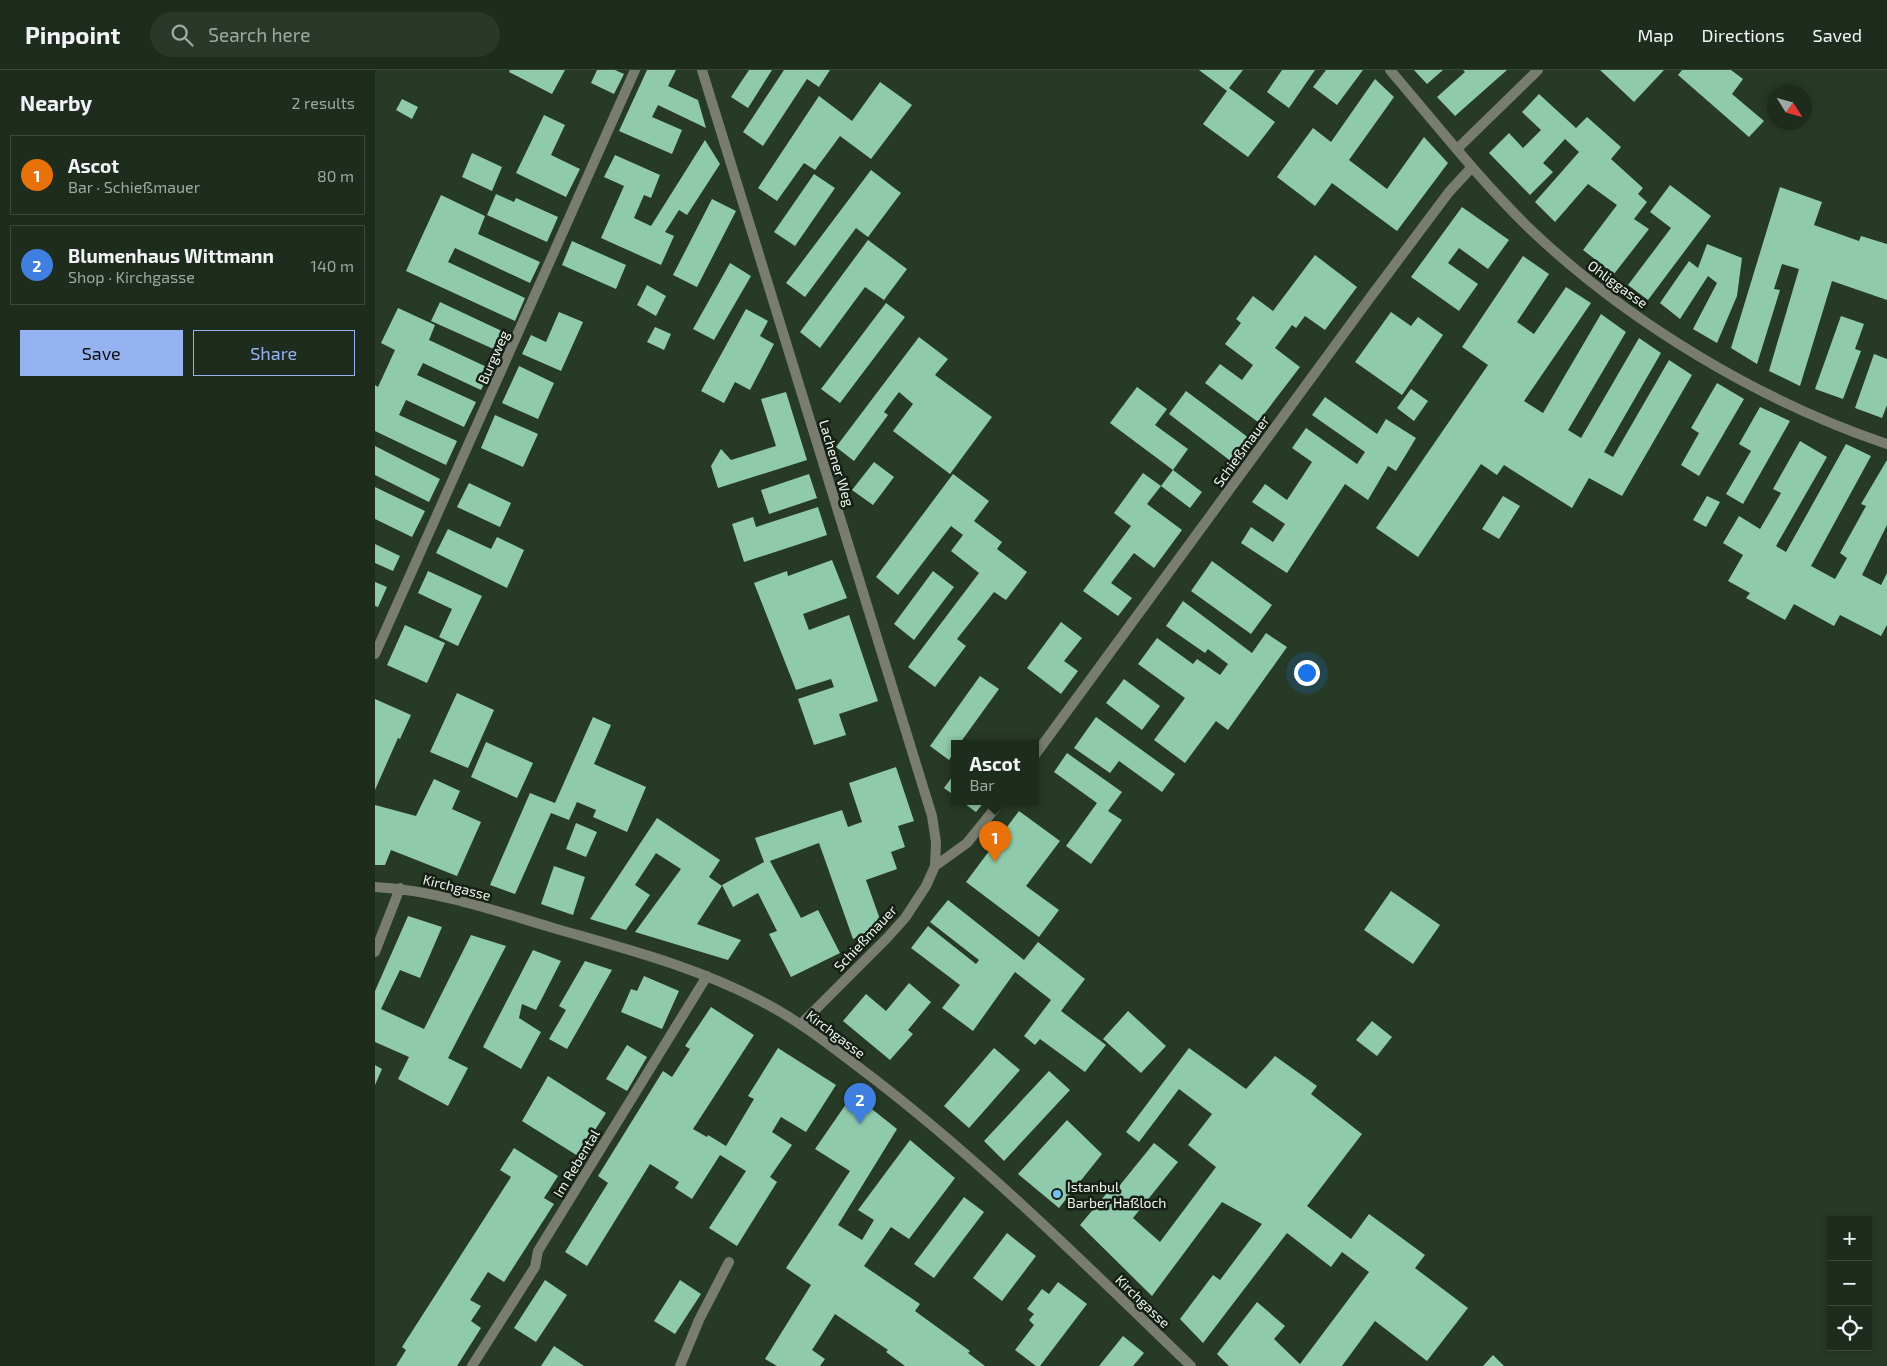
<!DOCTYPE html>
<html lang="en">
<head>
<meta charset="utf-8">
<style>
	:root { --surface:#1d2c1c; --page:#2a3829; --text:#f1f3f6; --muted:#a0a7a3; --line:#3b483b; --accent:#95b2f1 }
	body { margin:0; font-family:"Exo 2",sans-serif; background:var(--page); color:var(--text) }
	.controls { position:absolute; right:15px; bottom:15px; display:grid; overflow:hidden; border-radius:0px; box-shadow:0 2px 8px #0003 }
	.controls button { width:45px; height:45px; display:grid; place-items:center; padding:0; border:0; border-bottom:1px solid var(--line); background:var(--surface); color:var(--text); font:25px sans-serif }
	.compass { position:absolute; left:1392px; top:15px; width:45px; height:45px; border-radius:50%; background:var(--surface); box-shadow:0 2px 8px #0003; rotate:127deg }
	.you { position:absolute; left:931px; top:602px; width:18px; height:18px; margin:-12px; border:4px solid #fff; border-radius:50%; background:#1a73e8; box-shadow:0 0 0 8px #1a73e833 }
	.badge { display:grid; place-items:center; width:32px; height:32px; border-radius:50%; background:var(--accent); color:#fff; font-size:16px; font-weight:700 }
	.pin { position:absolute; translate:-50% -41px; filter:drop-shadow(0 1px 2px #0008) }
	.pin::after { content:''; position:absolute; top:26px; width:18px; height:15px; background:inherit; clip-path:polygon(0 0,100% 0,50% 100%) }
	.popup { position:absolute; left:576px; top:670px; width:88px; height:65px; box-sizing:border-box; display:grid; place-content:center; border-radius:0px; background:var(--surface); filter:drop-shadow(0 1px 4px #0005); font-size:16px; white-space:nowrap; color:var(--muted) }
	.popup b { font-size:19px; color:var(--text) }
	.popup::after { content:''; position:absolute; left:50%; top:100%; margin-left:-10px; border:10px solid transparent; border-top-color:var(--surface) }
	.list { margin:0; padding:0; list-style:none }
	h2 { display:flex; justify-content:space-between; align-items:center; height:65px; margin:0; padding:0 20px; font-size:21px }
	h2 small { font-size:16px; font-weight:400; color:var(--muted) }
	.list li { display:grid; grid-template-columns:32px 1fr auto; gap:15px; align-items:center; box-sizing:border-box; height:80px; margin:0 10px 10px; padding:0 10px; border:1px solid var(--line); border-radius:0px }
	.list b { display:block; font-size:19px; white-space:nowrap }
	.list p { margin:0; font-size:16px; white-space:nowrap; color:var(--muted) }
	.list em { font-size:16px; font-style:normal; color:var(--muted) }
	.actions { display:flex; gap:10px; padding:15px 20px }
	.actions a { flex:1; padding:11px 0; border:1px solid var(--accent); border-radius:0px; text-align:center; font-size:18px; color:var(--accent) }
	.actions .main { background:var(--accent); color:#111 }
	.icon { flex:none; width:28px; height:28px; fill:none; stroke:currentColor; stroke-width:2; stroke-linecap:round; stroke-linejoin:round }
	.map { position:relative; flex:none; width:1512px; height:1296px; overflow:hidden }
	header { display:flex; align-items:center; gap:30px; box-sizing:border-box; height:70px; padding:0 25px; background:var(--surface); border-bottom:1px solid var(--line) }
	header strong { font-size:24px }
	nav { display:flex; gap:28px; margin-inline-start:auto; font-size:18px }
	.search { width:350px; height:45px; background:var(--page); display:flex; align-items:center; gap:12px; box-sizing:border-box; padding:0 18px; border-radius:28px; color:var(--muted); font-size:19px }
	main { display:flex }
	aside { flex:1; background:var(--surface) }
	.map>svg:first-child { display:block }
	.building { fill:#90caac }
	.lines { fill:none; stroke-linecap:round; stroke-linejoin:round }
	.service { stroke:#787d70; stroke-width:10 }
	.minor { stroke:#787d70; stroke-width:10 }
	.poi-dot { fill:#72c1f5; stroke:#161f15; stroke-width:2 }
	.labels { text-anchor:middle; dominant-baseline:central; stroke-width:5; stroke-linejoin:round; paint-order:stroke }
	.street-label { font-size:14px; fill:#ebf7ea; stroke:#161f15 }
	.poi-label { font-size:14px; fill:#ebf7ea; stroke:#161f15; text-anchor:start }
</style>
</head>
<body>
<header>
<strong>Pinpoint</strong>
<div class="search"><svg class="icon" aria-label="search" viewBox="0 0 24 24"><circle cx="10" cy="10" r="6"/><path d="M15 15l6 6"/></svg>Search here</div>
<nav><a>Map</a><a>Directions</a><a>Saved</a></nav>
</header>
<main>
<aside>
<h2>Nearby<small>2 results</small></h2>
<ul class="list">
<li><span class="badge" style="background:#e8710a">1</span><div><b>Ascot</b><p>Bar · Schießmauer</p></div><em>80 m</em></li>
<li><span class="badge" style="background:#3f7fe0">2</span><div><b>Blumenhaus Wittmann</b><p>Shop · Kirchgasse</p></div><em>140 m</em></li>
</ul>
<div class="actions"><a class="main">Save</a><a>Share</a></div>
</aside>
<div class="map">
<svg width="1512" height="1296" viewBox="0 0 1512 1296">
	<rect width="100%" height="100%" fill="#273a25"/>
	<!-- building -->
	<path class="building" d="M135 0H190L177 24 134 2Z
		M222 0H240L249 4 239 24 216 13Z
		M272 0H301L293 16 323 30 331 58 283 35 277 47 307 60 297 84 244 61Z
		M374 0H397L373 38 356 27Z
		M409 0H455L444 17 432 9 388 76 368 62Z
		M824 0H868L854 18 900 52 873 87 828 54 852 21Z
		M907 0H940L914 38 892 22Z
		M951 0H988L962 35 938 17Z
		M1039 0H1068L1052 14Z
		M1088 0H1132L1080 46 1062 27 1090 2Z
		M1225 0H1289L1259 32Z
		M1307 0H1356L1368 9 1357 24 1389 51 1374 67 1303 5Z
		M1000 9 1019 27 974 90 1012 119 1049 67 1073 93 1022 161 957 113 940 136 902 107 938 58 956 72Z
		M505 12 537 35 496 89 465 66 440 100 429 93 402 131 383 118 444 26 477 51Z
		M1164 24 1201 58 1212 47 1246 77 1236 89 1268 118 1263 124 1272 132 1259 149 1274 159 1239 204 1208 180 1242 135 1213 114 1180 152 1160 132 1204 82 1190 69 1168 93 1178 102 1155 125 1114 83 1134 63 1148 78 1166 60 1147 42Z
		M27 29 43 37 37 49 21 40Z
		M169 45 190 55 176 85 205 99 191 127 141 103Z
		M330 70 345 94 312 145 304 140 290 162 299 166 286 195 226 168 249 116 229 107 240 85 285 105 276 128 269 125 259 148 276 156Z
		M97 83 127 97 117 121 87 107Z
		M496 100 526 123 493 167 481 158 430 227 411 213Z
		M439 104 460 118 420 176 399 162Z
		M1295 115 1336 146 1273 230 1253 215 1296 158 1275 142Z
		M1405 117 1447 132 1439 155 1484 171 1486 166 1512 174V230L1457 211 1425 316 1394 301 1424 199 1407 194 1399 219 1405 220 1382 294 1356 278Z
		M121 124 139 132 141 128 183 147 172 172 112 145Z
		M66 125 110 146 103 164 165 192 155 213 80 178 73 192 150 228 140 251 31 201Z
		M337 129 361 141 322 217 298 205Z
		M1087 137 1134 170 1113 199 1084 178 1073 193 1103 214 1084 241 1036 207Z
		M493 170 532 199 509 230 490 217 445 278 425 262Z
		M197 171 251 195 241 219 187 195Z
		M1332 174 1367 188 1362 226 1342 273 1318 259 1342 213 1333 206 1305 249 1285 233 1314 191 1323 198Z
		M940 185 982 217 950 260 930 246 921 258 917 255 900 278 925 297 883 352 830 313 845 294 867 310 878 295 850 274 866 253 861 249 878 226 898 241Z
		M1148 186 1174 204 1142 252 1159 264 1191 217 1216 233 1149 331 1168 343 1226 244 1251 262 1193 360 1206 368 1264 268 1286 283 1229 382 1238 387 1294 290 1317 305 1247 426 1214 408 1197 438 1129 395 1122 405 1106 394 1043 487 1001 458 1113 295 1087 277Z
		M355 193 376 206 339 270 318 259Z
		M272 215 291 226 281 246 262 235Z
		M65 232 131 263 123 281 56 251Z
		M511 233 530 247 465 333 446 319Z
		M23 238 60 255 54 270 116 299 106 320 48 293 42 305 101 332 89 357 31 330 24 345 82 371 71 395 0 361V315L3 317 20 280 6 273Z
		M371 239 393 251 385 266 399 274 375 320 360 312 349 333 326 321Z
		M184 242 208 252 186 301 147 284 156 265 171 272Z
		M1016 242 1036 256 1043 247 1068 265 1027 325 980 292Z
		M1466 246 1489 254 1480 279 1486 281 1468 329 1440 319Z
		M280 257 296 264 289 280 272 272Z
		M544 267 573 289 560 305 617 347 575 404 518 361 538 334 524 322 509 342 513 345 479 391 461 377Z
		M1499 284 1512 289V335L1507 348 1480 338Z
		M144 296 179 313 163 349 127 333Z
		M1342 313 1369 329 1324 406 1306 395 1324 363 1316 358Z
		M762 317 792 339 780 355 813 379 798 400 827 422 815 438 786 416 772 434 807 460 779 498 759 483 736 513 757 528 743 546 708 521 756 456 739 443 768 403 786 416 798 400 735 353Z
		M1036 319 1053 331 1039 351 1022 338Z
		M811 321 874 368 857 392 794 344Z
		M411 322 432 390 343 418 336 396 346 379 356 390 401 376 386 329Z
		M950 327 1002 364 1011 349 1041 368 1021 401 1013 396 993 430 970 414 912 503 866 473 876 457 898 472 910 454 877 432 890 414 912 430 937 392 917 378 931 358 982 394 990 382 937 345Z
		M1385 337 1415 351 1368 434 1351 424 1376 381 1364 374Z
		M120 345 163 364 148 397 106 378Z
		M1425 371 1452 387 1401 476 1411 482 1471 374 1496 386 1436 496 1460 509 1472 488 1465 483 1491 436 1486 434 1512 390V455L1487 505 1506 515 1512 503V555L1506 566 1465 545 1459 556 1419 534 1410 550 1371 528 1375 523 1353 511 1368 485 1348 473 1364 446 1385 459 1406 423 1398 419Z
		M0 376 65 409 54 432 0 405Z
		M499 392 519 407 498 435 477 420Z
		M434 404 442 428 394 444 386 420Z
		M578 404 614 431 599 451 627 472 622 479 652 502 631 530 619 522 582 569 591 576 560 617 533 597 604 503 576 481 588 465 576 456 523 525 501 507Z
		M94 413 136 433 125 457 82 437Z
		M0 417 50 441 37 467 0 449Z
		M1128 426 1145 436 1124 469 1107 459Z
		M1332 426 1345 432 1331 457 1318 450Z
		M443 437 452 465 369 492 357 454 378 447 381 457Z
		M73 459 116 479 122 467 149 480 132 518 61 483Z
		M0 474 25 486 18 501 0 493Z
		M457 490 472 528 428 544 434 560 474 545 503 631 464 644 471 665 439 675 423 629 459 617 456 609 421 620 379 513 412 501 413 506Z
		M837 491 897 535 876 564 816 521Z
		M53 501 107 526 83 576 64 567 77 539 43 523Z
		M558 501 579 517 539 570 519 554Z
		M0 512 12 517 3 537 0 536Z
		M808 531 877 583 891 563 912 577 853 660 841 651 810 693 779 670 810 628 763 594 782 568 818 594 822 589 845 605 848 601 853 594 833 579 830 583 791 556Z
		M686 552 707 568 689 591 703 601 686 624 652 598Z
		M30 555 70 573 52 613 12 595Z
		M605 606 624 619 585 673H580V681L574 690 555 676Z
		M749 609 785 636 767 660 731 633Z
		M82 623 119 640 93 698 55 682Z
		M0 629 36 645 25 669 23 668 0 720Z
		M218 647 236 655 219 694 271 717 252 762 218 747 221 740 202 732 194 750 176 743 140 824 115 815 155 723 180 733Z
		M721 647 800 704 787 722 744 691 735 703 699 678Z
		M111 672 158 693 142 728 96 707Z
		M692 683 747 722 733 741 747 750 716 794 691 776 722 733 679 702Z
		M521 697 539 751 523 756 530 777 516 782 522 799 491 810 507 855 478 869 444 773 395 791 426 848 443 840 465 883 416 907 394 864 402 861 383 823 358 837 347 815 389 792 380 768 467 740 473 757 487 752 474 713Z
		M580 703V726L569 718Z
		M59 709 85 721 77 739 106 752 82 806 16 780 10 795H0V735L41 746Z
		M586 731H610L601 742Z
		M644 741 685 771 651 816 684 840 664 867 591 812Z
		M282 748 345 790 334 807 347 816 322 854 366 870 353 890 260 862 306 799 281 783 260 815 275 825 251 860 215 849Z
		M201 753 222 762 211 787 191 779Z
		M179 796 210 807 198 845 166 834Z
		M1016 821 1065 855 1038 894 989 860Z
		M573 830 649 890 663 872 710 909 686 941 731 975 710 1002 665 969 660 975 649 966 676 930 640 902 598 961 567 938 585 915 536 878 553 856 601 894 604 890 555 852Z
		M33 846 67 857 45 908 25 900 6 939 49 959 96 865 131 876 73 988 93 998 73 1036 23 1009 34 987 0 972V921Z
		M158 880 186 891 161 940 147 934 144 948 166 962 146 999 108 977Z
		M210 891 237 900 192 979 174 969 191 940 184 936Z
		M269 906 304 921 287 959 246 942 256 919 262 921Z
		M534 913 556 932 533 960 538 964 515 990 468 951 491 924 511 941Z
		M336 937 379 965 318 1059 332 1067 333 1065 351 1076 379 1029 373 1026 403 978 461 1015 431 1062 406 1047 397 1062 417 1075 395 1107 402 1112 362 1176 334 1158 371 1101 345 1085 317 1129 300 1118 304 1112 275 1094 212 1196 190 1182 233 1113 223 1106 288 1001 297 1007 315 979 310 976Z
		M753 941 791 976 766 1003 728 969Z
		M997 951 1017 967 1002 986 981 970Z
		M252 975 272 987 252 1021 231 1009Z
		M619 978 645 1000 594 1058 569 1036Z
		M814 978 871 1019 900 986 942 1016 936 1024 987 1064 932 1136 976 1169 994 1144 1050 1185 1040 1198 1093 1238 1052 1291 1000 1251 967 1296H854L842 1284 882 1232 910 1256 899 1269 925 1294 994 1202 967 1182 956 1197 912 1163 828 1273 805 1249 838 1205 845 1210 887 1154 847 1132 777 1226 705 1155 737 1117 741 1120 779 1073 803 1092 758 1148 785 1172 841 1097 813 1075 837 1044 804 1019 764 1072 751 1062Z
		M0 995 7 999 0 1015Z
		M674 1001 695 1020 629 1091 609 1071Z
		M173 1006 231 1043 203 1086 147 1051Z
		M478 1024 522 1059 463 1155 487 1170 499 1150 483 1140 535 1070 580 1108 534 1169 516 1157 489 1196 545 1234 540 1241 595 1281 593 1283 610 1296H530L511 1282 513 1280 460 1244 437 1280 450 1289 445 1296H402L390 1289 436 1215 411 1198 475 1101 440 1079Z
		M692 1050 727 1084 684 1138 643 1104Z
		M139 1078 183 1106 169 1128 179 1134 129 1212 113 1202 95 1230 106 1236 96 1251 106 1258 82 1296H21L31 1280 27 1277 136 1107 125 1100Z
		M589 1127 609 1142 559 1208 539 1194Z
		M632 1163 661 1186 627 1231 598 1208Z
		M170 1210 192 1225 161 1272 139 1258Z
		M305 1210 326 1224 300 1264 279 1251Z
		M683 1212 712 1234 665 1296H661L640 1280 659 1255 654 1250 659 1244 652 1239 667 1219 674 1224Z
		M748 1266 769 1283 758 1296H724Z
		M179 1276 209 1296H166Z
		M1118 1285 1129 1296H1108Z"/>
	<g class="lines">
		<!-- service -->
		<path class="service" d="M305 1296 324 1250 354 1192"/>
		<!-- minor -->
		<path class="minor" d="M327 0 557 746 561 772 560 796
			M1015 0C1061 54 1105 110 1155 159 1253 252 1384 331 1512 374
			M1082 79 1163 0
			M0 584 260 0
			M660 685 997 225 1074 122 1097 97
			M0 817C60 820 118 840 175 857 247 878 320 896 386 931 427 952 462 981 498 1008 611 1095 713 1197 816 1296
			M0 882 25 818
			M426 954 511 869 530 848 551 816 560 796 592 773 626 731
			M97 1296 160 1197 163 1181 332 906"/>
	</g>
	<!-- markers -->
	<circle class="poi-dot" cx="682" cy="1124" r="5"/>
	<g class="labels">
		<!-- street labels -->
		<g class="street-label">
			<text transform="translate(1243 214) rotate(36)">Ohliggasse</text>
			<text transform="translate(118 287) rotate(-66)">Burgweg</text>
			<text transform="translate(866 381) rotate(-54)">Schießmauer</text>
			<text transform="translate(462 393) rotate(73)">Lachener Weg</text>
			<text transform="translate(82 817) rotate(14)">Kirchgasse</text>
			<text transform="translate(490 868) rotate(-47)">Schießmauer</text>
			<text transform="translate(461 964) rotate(37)">Kirchgasse</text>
			<text transform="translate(201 1093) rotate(-59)">Im Rebental</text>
			<text transform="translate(768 1231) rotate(44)">Kirchgasse</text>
		</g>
		<!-- poi labels -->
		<g class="poi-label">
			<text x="692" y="1116">Istanbul<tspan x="692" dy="16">Barber Haßloch</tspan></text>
		</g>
	</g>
</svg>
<div class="controls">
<button>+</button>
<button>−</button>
<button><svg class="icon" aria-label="locate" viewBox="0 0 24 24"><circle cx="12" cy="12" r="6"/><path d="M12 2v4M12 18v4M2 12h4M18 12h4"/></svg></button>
</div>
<svg class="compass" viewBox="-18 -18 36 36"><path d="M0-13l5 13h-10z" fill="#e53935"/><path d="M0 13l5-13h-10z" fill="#a0a7a3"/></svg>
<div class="you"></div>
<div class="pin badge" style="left:620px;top:792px;background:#e8710a">1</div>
<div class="popup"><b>Ascot</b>Bar</div>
<div class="pin badge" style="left:485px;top:1054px;background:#3f7fe0">2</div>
</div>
</main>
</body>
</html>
